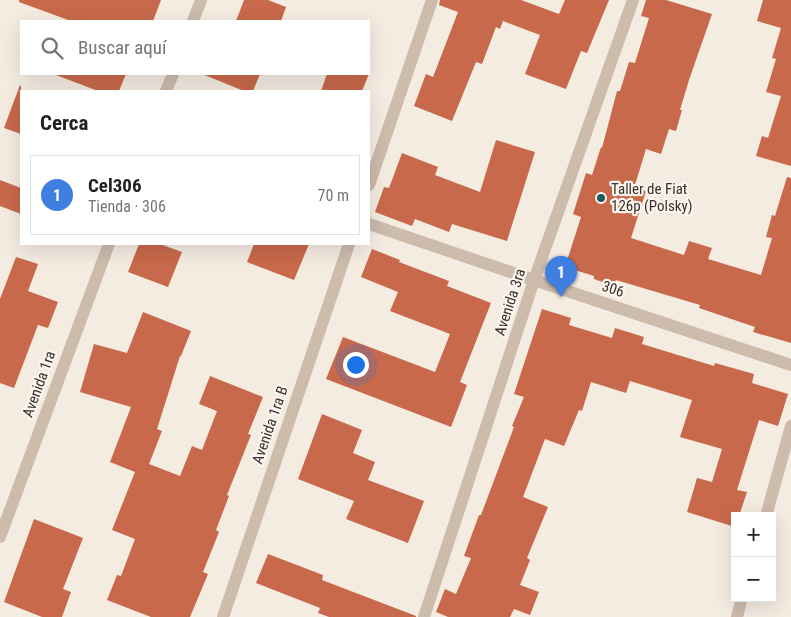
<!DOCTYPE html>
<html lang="es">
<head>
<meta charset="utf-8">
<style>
	:root { --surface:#fff; --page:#f2f2f2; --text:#202124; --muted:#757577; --line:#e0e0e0; --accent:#ea580c }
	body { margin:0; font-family:"Roboto Condensed",sans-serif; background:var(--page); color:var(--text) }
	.controls { position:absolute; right:15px; bottom:15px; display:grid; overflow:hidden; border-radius:0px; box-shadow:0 5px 20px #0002 }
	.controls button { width:45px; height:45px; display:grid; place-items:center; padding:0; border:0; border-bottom:1px solid var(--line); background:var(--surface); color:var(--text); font:25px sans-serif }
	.you { position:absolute; left:355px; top:364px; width:18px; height:18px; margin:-12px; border:4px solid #fff; border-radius:50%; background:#1a73e8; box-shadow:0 0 0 8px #1a73e833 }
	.badge { display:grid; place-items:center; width:32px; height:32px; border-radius:50%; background:var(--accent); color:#fff; font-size:16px; font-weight:700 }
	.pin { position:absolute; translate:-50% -41px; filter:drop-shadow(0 1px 2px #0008) }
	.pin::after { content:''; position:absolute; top:26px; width:18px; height:15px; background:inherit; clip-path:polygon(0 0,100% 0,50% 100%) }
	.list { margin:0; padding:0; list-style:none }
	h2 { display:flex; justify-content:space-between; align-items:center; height:65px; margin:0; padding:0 20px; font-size:21px }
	h2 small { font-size:16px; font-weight:400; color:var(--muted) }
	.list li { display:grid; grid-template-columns:32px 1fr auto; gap:15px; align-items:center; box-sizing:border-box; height:80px; margin:0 10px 10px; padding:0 10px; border:1px solid var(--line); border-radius:0px }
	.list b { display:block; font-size:19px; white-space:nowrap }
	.list p { margin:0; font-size:16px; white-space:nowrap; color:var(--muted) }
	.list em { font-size:16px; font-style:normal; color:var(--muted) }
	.icon { flex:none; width:28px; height:28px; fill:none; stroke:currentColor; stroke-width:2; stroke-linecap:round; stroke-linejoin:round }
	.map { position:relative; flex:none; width:791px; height:617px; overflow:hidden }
	.search { position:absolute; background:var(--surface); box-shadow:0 5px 20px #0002; left:20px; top:20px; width:350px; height:55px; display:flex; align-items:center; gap:12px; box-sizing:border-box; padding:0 18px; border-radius:0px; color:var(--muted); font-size:19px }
	.panel { position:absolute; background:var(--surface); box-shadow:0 5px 20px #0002; left:20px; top:90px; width:350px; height:155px; border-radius:0px }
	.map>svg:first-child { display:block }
	.building { fill:#c8694b }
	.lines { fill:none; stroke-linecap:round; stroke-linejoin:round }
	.minor { stroke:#cdbbac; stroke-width:12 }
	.poi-dot { fill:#1f5a5e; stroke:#fbf5ee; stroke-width:2 }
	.labels { text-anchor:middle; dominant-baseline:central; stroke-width:4.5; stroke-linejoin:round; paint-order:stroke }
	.poi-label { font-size:15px; fill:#3b302b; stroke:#fbf5ee; text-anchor:start }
	.street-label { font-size:15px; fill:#3b302b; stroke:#fbf5ee }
</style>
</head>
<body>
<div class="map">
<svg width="791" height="617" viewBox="0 0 791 617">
	<rect width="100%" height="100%" fill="#f4ebe1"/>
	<!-- building -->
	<path class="building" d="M19 0H161L153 21H71L19 2Z
		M244 0H268L286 7 281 21H236Z
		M440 0H521L559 14 565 0H609L587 53 581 51 566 89 525 74 540 35 503 21 500 29 496 27 482 64 476 62 452 121 414 106 426 74 433 77 458 12 439 5Z
		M646 0H666L712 14 689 80 680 110H682L676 131 669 129 661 154 646 149 634 188 646 191 631 238 684 255 689 241 712 248 708 259 761 275 772 238 766 237 772 215 775 216 787 177 791 178V343L753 332 755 327 699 308 700 305 616 280 614 286 594 279V276L565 267 581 217 573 214 586 173 592 175 601 147 602 148 617 91H620L629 62 635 63 649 18 641 16Z
		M763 0H791V166L756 156 762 136 768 138 781 96 766 92 776 59 772 58 781 28 757 21Z
		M56 74H126L119 91H98L56 75Z
		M202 74H260L253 91H244Z
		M327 74H369L362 91H321Z
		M20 85 21 86V134L4 128Z
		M496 140 535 152 507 241 452 224 449 232 415 219 412 226 375 212 384 187 389 188 402 153 438 167 435 175 480 192Z
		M0 180 21 188V214L0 206Z
		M139 244H160L182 252 168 287 128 272Z
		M254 244H309L294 280 247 262Z
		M372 249 400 260 399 262 449 281 447 286 491 303 460 382 467 385 451 427 326 379 343 337 435 372 450 334 390 311 398 292 361 277Z
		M16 257 38 264 28 291 58 302 48 328 38 325 14 388 0 383V299Z
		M542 309 571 318 569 325 612 338 615 328 644 337 642 344 714 366 715 363 754 374 752 383 788 394 778 426 759 420 737 490 747 492 739 516H735V527L687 512 697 478 712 482 722 449 680 437 692 400 630 381 626 393 591 382 582 411 579 410 564 446 545 439 523 497 548 507 527 558 530 560 520 585 539 592 530 615 514 609 510 617H448L436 612 445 589 456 594 471 558 464 556 479 515H481L514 427 512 426 524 397 514 394Z
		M143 312 191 331 181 356H180L157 429 162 431 149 464 180 476 192 446 202 450 217 411 199 404 210 376 263 397 248 434 251 435 227 495 229 496 216 530 219 532 203 572 208 574 190 617H151L107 600 117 575 121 576 135 539 112 530 135 472 110 462 131 407 80 392 94 344 127 353Z
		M322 414 362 430 353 453 375 462 368 480 424 501 408 543 346 519 354 501 298 479Z
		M34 519 83 538 63 589 71 592 62 617H42L4 602Z
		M268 554 323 575 322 580 416 616V617H329L318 613 320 608 256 583Z"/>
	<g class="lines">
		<!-- minor -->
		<path class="minor" d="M193 21 201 0
			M166 91 173 74
			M369 185 432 0
			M369 224 534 280 791 365
			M766 516 791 426
			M0 537 109 244
			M223 617 349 244
			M424 617 534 280 633 0
			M737 617 742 598"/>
	</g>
	<!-- markers -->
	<circle class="poi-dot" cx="601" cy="198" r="5"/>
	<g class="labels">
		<!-- poi labels -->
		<g class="poi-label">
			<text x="611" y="189">Taller de Fiat<tspan x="611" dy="17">126p (Polsky)</tspan></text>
		</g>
		<!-- street labels -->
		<g class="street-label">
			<text transform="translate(613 289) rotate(18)">306</text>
			<text transform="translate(510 302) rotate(-72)">Avenida 3ra</text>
			<text transform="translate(39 384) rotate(-70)">Avenida 1ra</text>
			<text transform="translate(270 425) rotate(-71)">Avenida 1ra B</text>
		</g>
	</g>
</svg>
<div class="controls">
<button>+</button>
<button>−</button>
</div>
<div class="you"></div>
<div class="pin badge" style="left:561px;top:297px;background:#3f7fe0">1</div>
<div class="search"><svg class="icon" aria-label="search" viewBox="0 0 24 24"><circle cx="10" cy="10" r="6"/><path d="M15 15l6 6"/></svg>Buscar aquí</div>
<section class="panel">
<h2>Cerca<small></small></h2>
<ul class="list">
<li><span class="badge" style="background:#3f7fe0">1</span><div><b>Cel306</b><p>Tienda · 306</p></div><em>70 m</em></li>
</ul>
</section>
</div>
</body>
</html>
